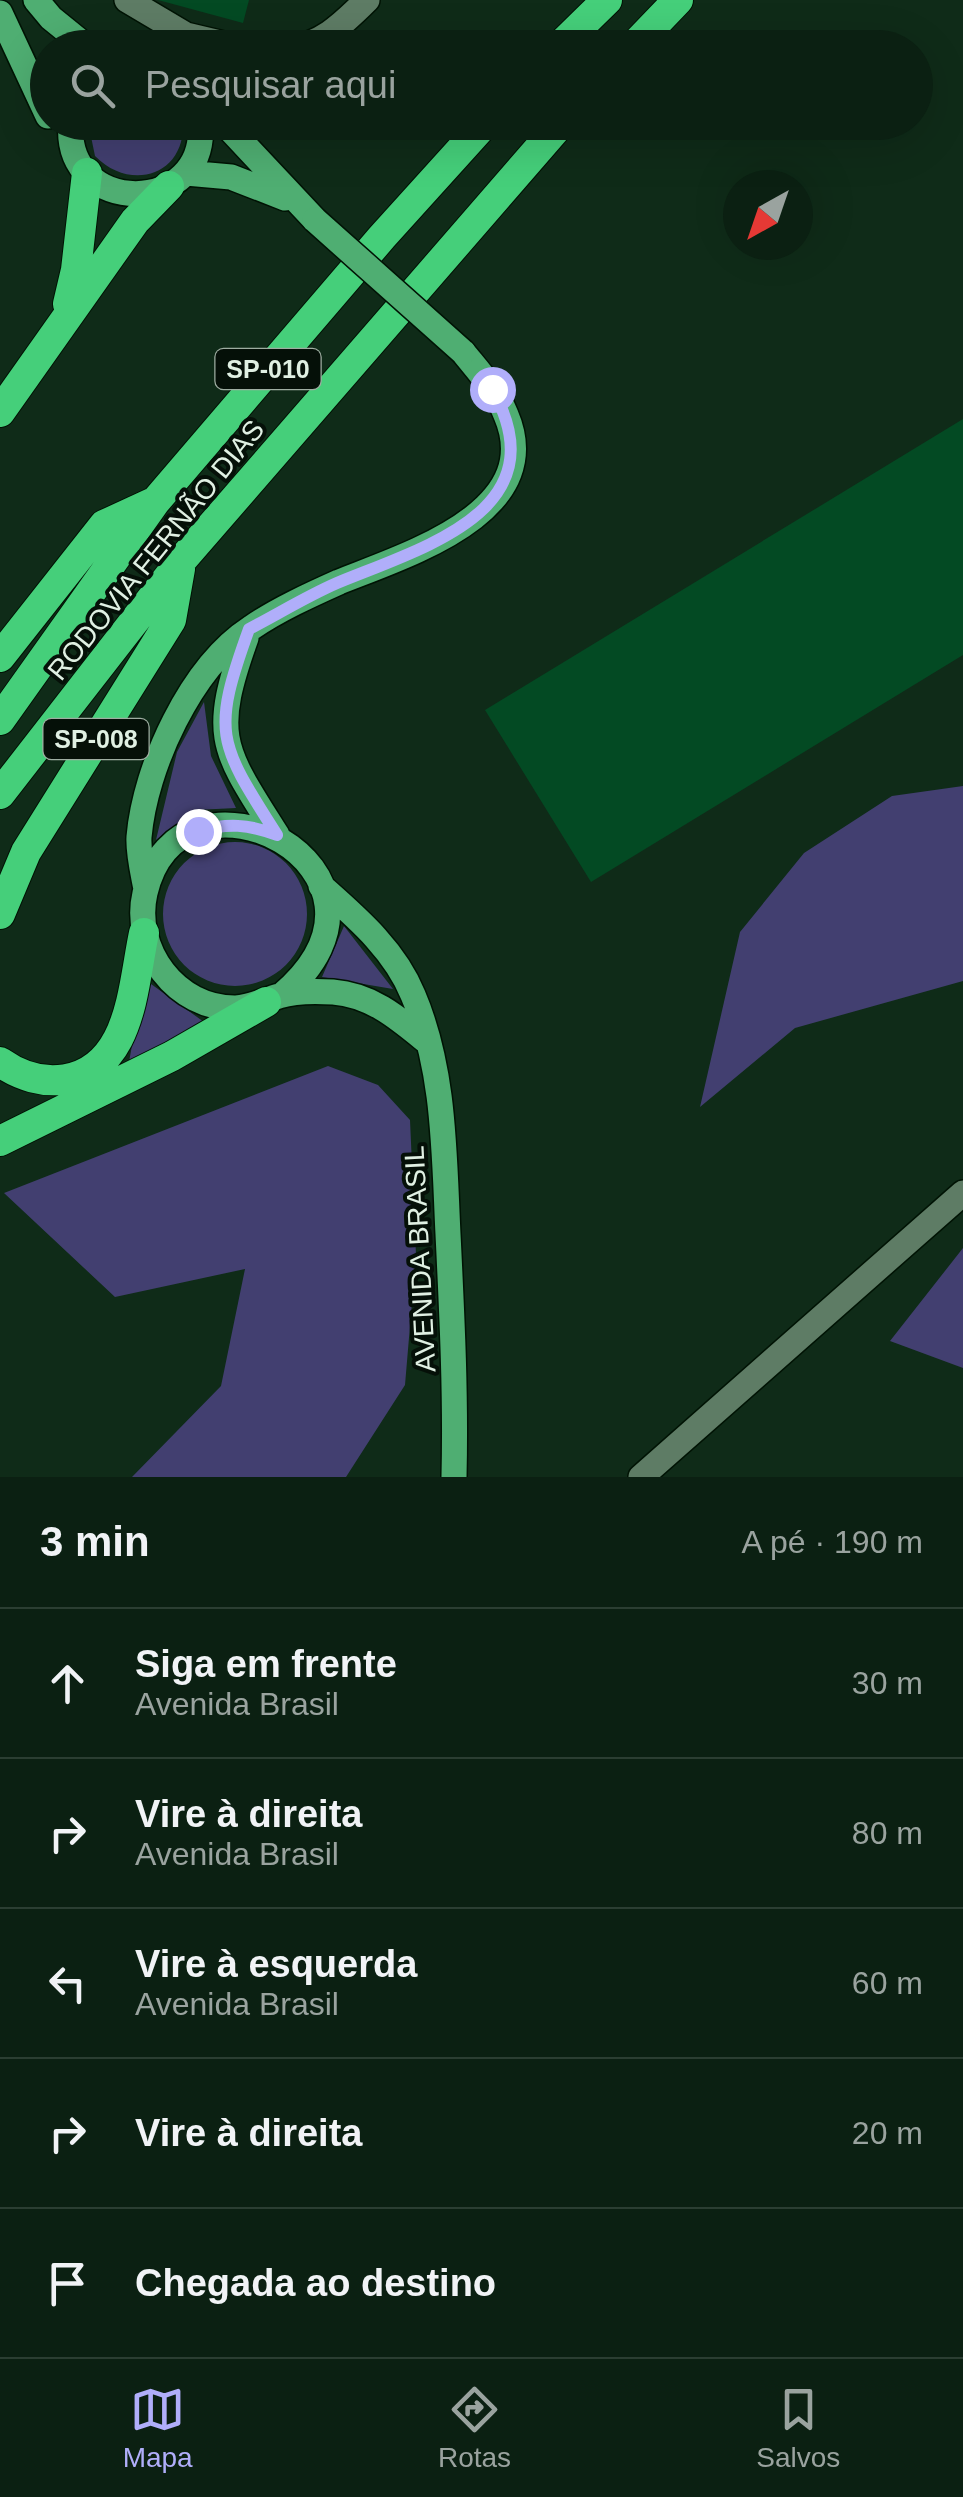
<!DOCTYPE html>
<html lang="pt">
<head>
<meta charset="utf-8">
<style>
	:root { --surface:#0b2012; --page:#192d20; --text:#f1f3f6; --muted:#9aa39f; --line:#2b3e32; --accent:#b0aefa }
	body { margin:0; font-family:Arial,sans-serif; background:var(--page); color:var(--text) }
	.compass { position:absolute; left:723px; top:170px; width:90px; height:90px; border-radius:50%; background:var(--surface); box-shadow:0 10px 40px #0002; rotate:220deg }
	.stop { position:absolute; width:30px; height:30px; margin:-22px; border:8px solid #b0aefa; border-radius:50%; background:#fff }
	.stop.end { background:#b0aefa; border-color:#fff; box-shadow:0 2px 10px #0008 }
	.list { margin:0; padding:0; list-style:none }
	h2 { display:flex; justify-content:space-between; align-items:center; height:130px; margin:0; padding:0 40px; font-size:42px }
	h2 small { font-size:32px; font-weight:400; color:var(--muted) }
	.list li { display:grid; grid-template-columns:65px 1fr auto; gap:30px; align-items:center; box-sizing:border-box; height:150px; padding:0 40px; border-top:2px solid var(--line) }
	.list b { display:block; font-size:38px; white-space:nowrap }
	.list p { margin:0; font-size:32px; white-space:nowrap; color:var(--muted) }
	.list em { font-size:32px; font-style:normal; color:var(--muted) }
	.icon { flex:none; width:55px; height:55px; fill:none; stroke:currentColor; stroke-width:2; stroke-linecap:round; stroke-linejoin:round }
	.map { position:relative; flex:none; width:963px; height:1477px; overflow:hidden }
	.search { position:absolute; background:var(--surface); box-shadow:0 10px 40px #0002; left:30px; right:30px; top:30px; height:110px; display:flex; align-items:center; gap:25px; box-sizing:border-box; padding:0 35px; border-radius:55px; color:var(--muted); font-size:38px }
	.sheet { height:880px; background:var(--surface) }
	nav { display:flex; justify-content:space-around; align-items:center; box-sizing:border-box; height:140px; border-top:2px solid var(--line); background:var(--surface); font-size:28px; color:var(--muted) }
	nav a { display:grid; justify-items:center; gap:5px }
	nav .on { color:var(--accent) }
	.map>svg:first-child { display:block }
	.green { fill:#423f70 }
	.building { fill:#034a23 }
	.lines { fill:none; stroke-linecap:round; stroke-linejoin:round }
	.minor-casing { stroke:#001304; stroke-width:28 }
	.major-casing { stroke:#001304; stroke-width:28 }
	.highway-casing { stroke:#001304; stroke-width:32 }
	.minor { stroke:#5e7c65; stroke-width:25 }
	.major { stroke:#4fae72; stroke-width:25 }
	.highway { stroke:#45cf7a; stroke-width:30 }
	.major-bridge-casing { stroke:#001304; stroke-width:28; stroke-linecap:butt }
	.major-bridge { stroke:#4fae72; stroke-width:25 }
	.route { stroke:#b0aefa; stroke-width:12 }
	.labels { text-anchor:middle; dominant-baseline:central; stroke-width:8; stroke-linejoin:round; paint-order:stroke }
	.shield { fill:#051008; stroke:#9eada1; stroke-width:2.5 }
	.shield-label { font-size:25px; font-weight:bold; fill:#e0f0e3 }
	.street-label { font-size:28px; fill:#e0f0e3; stroke:#051008 }
</style>
</head>
<body>
<div class="map">
<svg width="963" height="1477" viewBox="0 0 963 1477">
	<rect width="100%" height="100%" fill="#0f2b18"/>
	<!-- green -->
	<path class="green" d="M88 122 183 123C185 176 130 192 95 156Z
		M204 702 211 756 236 808 196 810 156 840 177 752Z
		M963 786V981L795 1028 700 1107 740 932 804 853 892 796Z
		M163 914a72 72 0 1 1 144 0a72 72 0 1 1-144 0Z
		M344 926 393 989 322 977Z
		M144 979 204 1022 129 1062Z
		M328 1066 378 1085 410 1120 416 1255 405 1385 346 1477H132L221 1386 245 1269 115 1297 4 1193Z
		M963 1248V1368L890 1341Z"/>
	<!-- building -->
	<path class="building" d="M158 0H249L243 23Z
		M963 419V655L591 882 485 710Z"/>
	<g class="lines">
		<!-- minor casing -->
		<g class="minor-casing">
			<path id="minor" d="M127 0 186 35 241 48
				M291 48C324 44 344 22 367 0
				M641 1477 963 1193"/>
		</g>
		<!-- major casing -->
		<g class="major-casing">
			<path id="major" d="M36 0 51 18 88 48
				M0 13 48 116
				M71 122C62 218 210 217 200 122
				M223 122 315 220
				M186 173 231 177 285 198
				M246 638C210 738 223 749 277 835
				M321 886C356 917 395 950 413 995 445 1070 444 1154 448 1234 452 1316 456 1395 454 1477
				M146 889C143 873 138 853 139 837 145 767 191 667 251 628 277 610 310 595 339 582 403 556 548 513 506 415 497 391 479 372 463 352
				M282 995C428 870 180 743 145 893 132 949 176 1009 236 1008 251 1007 265 1000 279 996 294 991 317 991 333 992 371 995 397 1017 425 1040"/>
		</g>
		<!-- highway casing -->
		<g class="highway-casing">
			<path id="highway" d="M558 48 607 0
				M632 48 678 0
				M68 304 76 270 87 173
				M0 412 135 221 169 186
				M0 657 104 525 152 503
				M0 720 155 502 382 237 486 122
				M0 794 181 561 562 122
				M0 914 26 852 171 620 180 569
				M0 1062C41 1091 93 1087 118 1039 134 1008 137 966 144 933
				M0 1141 172 1056 266 1002"/>
		</g>
		<!-- minor -->
		<use href="#minor" class="minor"/>
		<!-- major -->
		<use href="#major" class="major"/>
		<!-- highway -->
		<use href="#highway" class="highway"/>
		<!-- major-bridge casing -->
		<g class="major-bridge-casing">
			<path id="major-bridge" d="M315 220 463 352"/>
		</g>
		<!-- major-bridge -->
		<use href="#major-bridge" class="major-bridge"/>
	</g>
	<g class="lines">
		<!-- route -->
		<path class="route" d="M198 831C228 823 248 824 277 835 218 742 211 734 249 629 278 614 307 596 337 583 424 547 561 510 492 389"/>
	</g>
	<g class="labels">
		<!-- shield labels -->
		<g class="shield">
			<rect x="215.5" y="349" width="105" height="40" rx="8"/>
			<rect x="43.5" y="719" width="105" height="40" rx="8"/>
		</g>
		<g class="shield-label">
			<text x="268" y="369">SP-010</text>
			<text x="96" y="739">SP-008</text>
		</g>
		<!-- street labels -->
		<g class="street-label">
			<text transform="translate(156 550) rotate(-51)">RODOVIA FERNÃO DIAS</text>
			<text transform="translate(420 1259) rotate(-93)">AVENIDA BRASIL</text>
		</g>
	</g>
</svg>
<svg class="compass" viewBox="-18 -18 36 36"><path d="M0-13l5 13h-10z" fill="#e53935"/><path d="M0 13l5-13h-10z" fill="#9aa39f"/></svg>
<div class="stop" style="left:492px;top:389px"></div>
<div class="stop end" style="left:198px;top:831px"></div>
<div class="search"><svg class="icon" aria-label="search" viewBox="0 0 24 24"><circle cx="10" cy="10" r="6"/><path d="M15 15l6 6"/></svg>Pesquisar aqui</div>
</div>
<section class="sheet">
<h2>3 min<small>A pé · 190 m</small></h2>
<ul class="list">
<li><svg class="icon" aria-label="ahead" viewBox="0 0 24 24"><path d="M12 20V5M6 11l6-6 6 6"/></svg><div><b>Siga em frente</b><p>Avenida Brasil</p></div><em>30 m</em></li>
<li><svg class="icon" aria-label="right" viewBox="0 0 24 24"><path d="M7 20v-9h11M14 6l5 5-5 5"/></svg><div><b>Vire à direita</b><p>Avenida Brasil</p></div><em>80 m</em></li>
<li><svg class="icon" aria-label="left" viewBox="0 0 24 24"><path d="M17 20v-9H6M10 6l-5 5 5 5"/></svg><div><b>Vire à esquerda</b><p>Avenida Brasil</p></div><em>60 m</em></li>
<li><svg class="icon" aria-label="right" viewBox="0 0 24 24"><path d="M7 20v-9h11M14 6l5 5-5 5"/></svg><div><b>Vire à direita</b></div><em>20 m</em></li>
<li><svg class="icon" aria-label="arrive" viewBox="0 0 24 24"><path d="M6 21V4h12l-3 4 3 4H6"/></svg><div><b>Chegada ao destino</b></div></li>
</ul>
</section>
<nav>
<a class="on"><svg class="icon" aria-label="map" viewBox="0 0 24 24"><path d="M3 6l6-2 6 2 6-2v14l-6 2-6-2-6 2zM9 4v14M15 6v14"/></svg>Mapa</a>
<a><svg class="icon" aria-label="directions" viewBox="0 0 24 24"><path d="M12 3l9 9-9 9-9-9zM9 14v-3h6M13 9l2 2-2 2"/></svg>Rotas</a>
<a><svg class="icon" aria-label="saved" viewBox="0 0 24 24"><path d="M7 4h10v16l-5-4-5 4z"/></svg>Salvos</a>
</nav>
</body>
</html>
